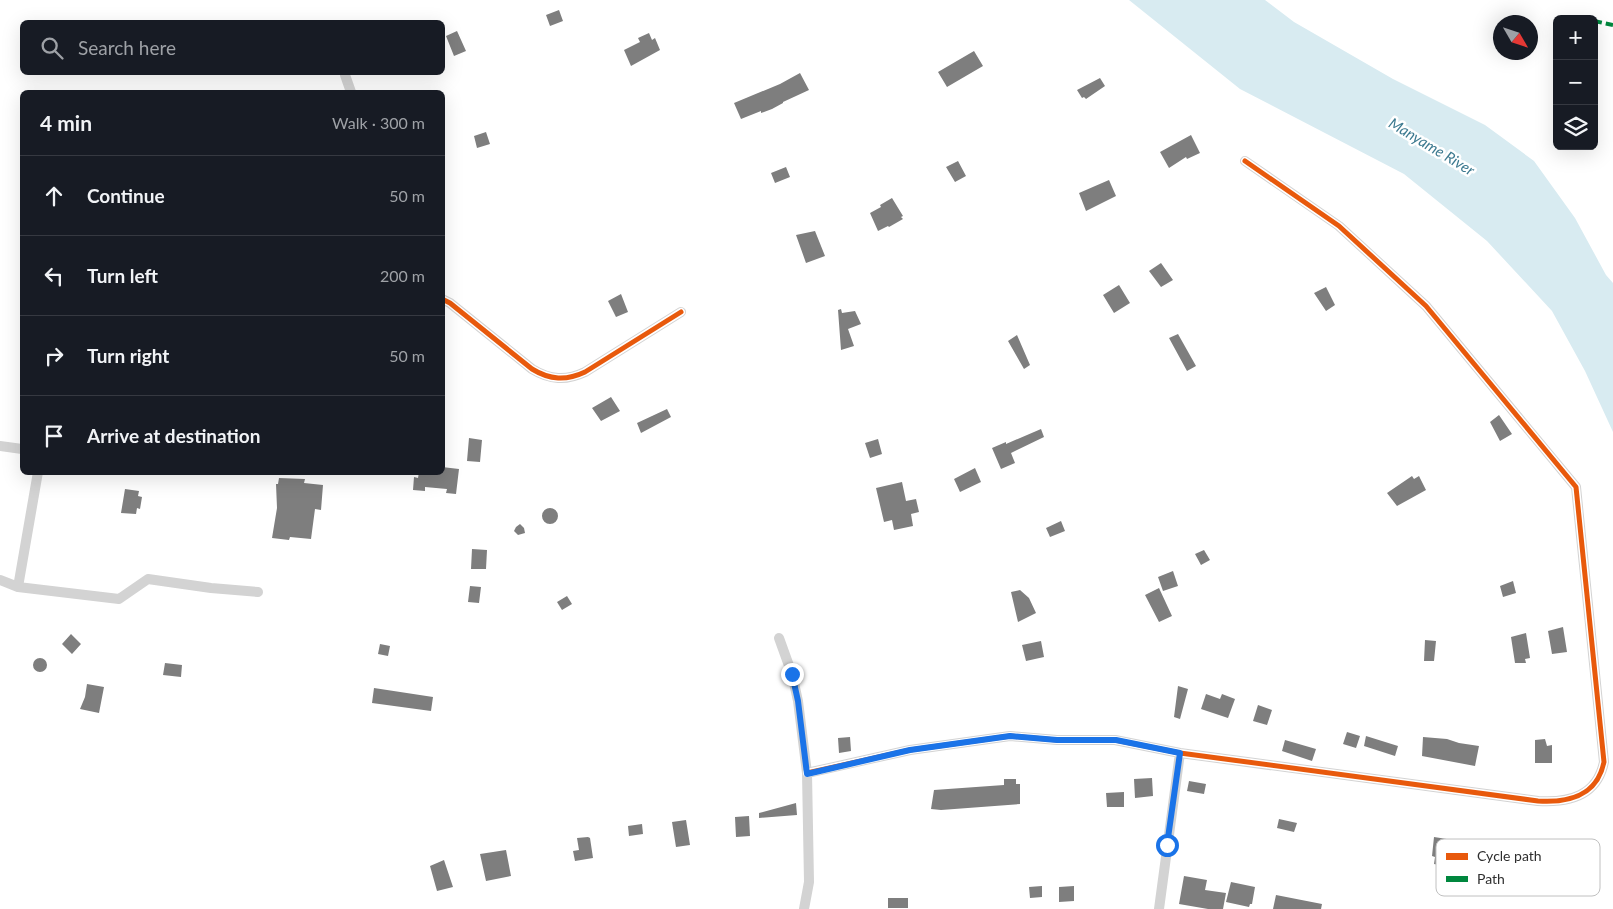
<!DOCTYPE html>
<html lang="en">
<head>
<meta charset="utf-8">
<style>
	:root { --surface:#171b24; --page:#242831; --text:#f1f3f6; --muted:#9ea1a6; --line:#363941 }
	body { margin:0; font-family:Lato,sans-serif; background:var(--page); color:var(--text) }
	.controls { position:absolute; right:15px; top:15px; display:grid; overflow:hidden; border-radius:8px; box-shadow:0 5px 20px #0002 }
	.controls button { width:45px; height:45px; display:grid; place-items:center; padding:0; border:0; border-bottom:1px solid var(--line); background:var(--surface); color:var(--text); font:25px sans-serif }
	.compass { position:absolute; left:1493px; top:15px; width:45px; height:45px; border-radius:50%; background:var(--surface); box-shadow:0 5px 20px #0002; rotate:129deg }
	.stop { position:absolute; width:15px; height:15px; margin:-11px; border:4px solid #1a73e8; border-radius:50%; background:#fff }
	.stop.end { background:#1a73e8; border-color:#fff; box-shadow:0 1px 5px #0008 }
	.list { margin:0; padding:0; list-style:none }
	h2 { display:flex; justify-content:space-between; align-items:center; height:65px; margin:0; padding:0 20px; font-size:21px }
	h2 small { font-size:16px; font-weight:400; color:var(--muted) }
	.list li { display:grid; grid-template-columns:32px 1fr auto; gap:15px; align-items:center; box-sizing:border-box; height:80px; padding:0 20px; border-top:1px solid var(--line) }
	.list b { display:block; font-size:19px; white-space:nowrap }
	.list em { font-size:16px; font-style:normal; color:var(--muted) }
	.icon { flex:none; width:28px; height:28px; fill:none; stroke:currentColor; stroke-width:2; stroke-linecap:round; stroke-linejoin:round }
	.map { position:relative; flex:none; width:1613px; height:909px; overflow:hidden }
	.search { position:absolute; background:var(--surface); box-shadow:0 5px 20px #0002; left:20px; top:20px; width:425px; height:55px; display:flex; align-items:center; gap:12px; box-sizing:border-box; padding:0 18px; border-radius:8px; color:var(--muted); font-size:19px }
	.panel { position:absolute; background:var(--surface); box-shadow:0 5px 20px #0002; left:20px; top:90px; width:425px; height:385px; border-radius:8px }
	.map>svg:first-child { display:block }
	.water { fill:#d8ebf1 }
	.building { fill:#7e7e7e }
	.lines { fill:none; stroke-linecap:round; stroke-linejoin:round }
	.minor { stroke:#d3d3d3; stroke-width:10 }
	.quiet { stroke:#00873e; stroke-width:4; stroke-dasharray:8 4; stroke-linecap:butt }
	.cycleway-casing { stroke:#fff; stroke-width:8 }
	.cycleway { stroke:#e8590c; stroke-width:5 }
	.route { stroke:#1a73e8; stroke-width:6 }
	.labels { text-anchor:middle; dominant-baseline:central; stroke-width:5; stroke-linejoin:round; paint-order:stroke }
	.water-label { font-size:15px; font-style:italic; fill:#3d7a90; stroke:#fff }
	.key { fill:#fff; stroke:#c0c0c0; stroke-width:1 }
	.key-label { font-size:14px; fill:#2e2e2e }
</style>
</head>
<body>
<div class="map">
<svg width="1613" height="909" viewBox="0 0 1613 909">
	<rect width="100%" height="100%" fill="#fff"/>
	<!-- water -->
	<path class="water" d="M1129 0H1265L1294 22 1393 79 1485 125 1534 161 1575 218 1606 275 1613 283V432L1585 371 1552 311 1487 241 1404 174 1240 89Z"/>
	<!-- building -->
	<path class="building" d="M559 10 563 21 550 26 546 15Z
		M457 31 466 51 454 56 446 36Z
		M649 33 652 40 655 38 660 50 631 66 624 50 640 42 638 38Z
		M974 51 983 66 947 87 938 72Z
		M800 73 809 90 783 102V103L772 109 761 113V111L741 119 734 103 780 84Z
		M1100 78 1105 86 1086 99 1084 97 1082 98 1077 90Z
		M486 132 490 144 477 148 474 136Z
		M1191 135 1200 153 1187 159 1186 157 1169 168 1160 152Z
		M958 161 966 176 955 182 946 167Z
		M786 167 790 177 775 183 771 173Z
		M1109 180 1116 196 1086 211 1079 193Z
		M892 198 903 216 901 217 903 219 889 227 888 226 878 231 870 213 881 207 880 205Z
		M815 231 825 256 806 263 796 235Z
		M1161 263 1173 280 1161 287 1149 271Z
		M1119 285 1130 303 1114 313 1103 295Z
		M1326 287 1335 305 1326 311 1314 293Z
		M621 294 628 312 616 317 608 301Z
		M841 309 842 313 855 311 861 324 848 329 854 346 841 350 838 310Z
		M1178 334 1196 366 1187 371 1169 338Z
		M1017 335 1030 365 1024 369 1008 341Z
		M611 397 620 411 601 421 592 408Z
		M667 409 671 417 641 433 637 423Z
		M1499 415 1512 434 1500 441 1490 422Z
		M1041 429 1044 437 1011 453 1015 463 1001 469 992 448 1006 442V444Z
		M469 438 482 440 480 462 467 461Z
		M878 439 882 454 870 458 865 443Z
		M442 467 459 469 456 494 446 493 447 489 425 487V491L413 490 414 477 418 478 419 472H442Z
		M975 468 981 482 960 492 954 479Z
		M1412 476 1414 479 1419 476 1426 490 1397 506 1387 493Z
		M279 478 305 479 304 483 323 485 321 510 315 509 311 539 290 537 289 540 272 538 277 508 276 484H278Z
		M902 482 906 501 916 499 919 512 911 514 913 526 894 530 892 520 884 522 876 488Z
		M125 489 139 491 138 496 142 497 140 509 137 508 136 514 121 513Z
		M542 516a8 8 0 1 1 16 0a8 8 0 1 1-16 0Z
		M1061 521 1065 531 1050 537 1046 528Z
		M520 524 524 528 525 533 518 535 514 531 516 527Z
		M472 549 487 550 486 569H471Z
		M1204 550 1210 560 1201 565 1195 554Z
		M1173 571 1178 586 1163 591 1158 577Z
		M1513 581 1516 593 1503 597 1500 586Z
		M470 586 481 587 479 603 468 602Z
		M1159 588 1172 616 1159 622 1145 595Z
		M1020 590 1029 598 1036 613 1018 622 1011 592Z
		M567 596 572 604 562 610 557 602Z
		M1563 627 1567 652 1552 654 1548 631Z
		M1526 633 1530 658 1525 659 1526 663H1515L1511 637Z
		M71 634 81 644 72 654 62 644Z
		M1425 640 1436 641 1434 661H1424Z
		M1041 641 1044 657 1026 661 1022 645Z
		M380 644 390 646 388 656 378 654Z
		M33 665a7 7 0 1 1 14 0a7 7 0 1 1-14 0Z
		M165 663 182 665 181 677 163 675Z
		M87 684 104 687 99 713 80 709 85 697Z
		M1178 686 1188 689 1180 719 1174 717Z
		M374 688 433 697 431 711 372 703Z
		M1206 694 1220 699 1222 694 1235 699 1228 718 1201 709Z
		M1258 705 1272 710 1267 725 1253 721Z
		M1347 732 1360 736 1356 748 1343 744Z
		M1366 736 1398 746 1395 756 1364 746Z
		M850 737 851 751 839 753 838 738Z
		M1423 737 1447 739 1459 743 1479 746 1475 766 1422 756Z
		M1545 739 1547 746 1552 745V763H1535V740Z
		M1285 740 1316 749 1312 761 1282 751Z
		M1152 778 1153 796 1135 798 1134 779Z
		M1004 779H1016V784H1020V804L941 810 931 809 934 790 1004 785Z
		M1189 781 1206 784 1204 794 1187 791Z
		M1124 792V807H1107L1106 793Z
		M796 803 797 815 759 818V813Z
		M749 816 750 836 736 837 735 817Z
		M1279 819 1297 823 1294 832 1277 828Z
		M686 820 690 845 676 847 672 822Z
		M642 824 643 834 629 836 628 826Z
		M588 837 590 838 593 858 575 861 573 851 579 850 577 838Z
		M1434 837 1453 840 1450 867 1434 864 1435 857 1432 856Z
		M506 850 511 876 486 881 480 854Z
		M444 860 453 887 437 891 430 866Z
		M1184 876 1207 880 1205 890 1226 893 1223 909H1208L1179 904Z
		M1231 882 1255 887 1252 904H1250L1249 907 1226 902Z
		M1042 886V897L1030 898 1029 887Z
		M1074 886V901L1059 902V887Z
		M1276 895 1322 904 1321 909H1273Z
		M888 898H908V908H888Z"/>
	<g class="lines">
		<!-- minor -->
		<path class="minor" d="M345 75 351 92
			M442 299 450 303 532 369C550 380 566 381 585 372L681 312
			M0 446 22 449
			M0 580 18 587 119 599 148 579 211 588 258 592
			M18 587 38 472
			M779 638 792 674 798 701 807 773 809 882 804 909
			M807 773 910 750 1010 736 1057 740H1115L1180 753 1538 801C1569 803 1597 796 1604 762L1576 487 1426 306 1339 226 1245 161
			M1159 909 1180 753"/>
		<!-- quiet -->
		<path class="quiet" d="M1594 21 1613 25"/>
		<!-- cycleway casing -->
		<g class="cycleway-casing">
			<path id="cycleway" d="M442 299 450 303 532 369C550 380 566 381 585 372L681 312
				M807 773 910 750 1010 736 1057 740H1115L1180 753 1538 801C1569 803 1597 796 1604 762L1576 487 1426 306 1339 226 1245 161"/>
		</g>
		<!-- cycleway -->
		<use href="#cycleway" class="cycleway"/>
	</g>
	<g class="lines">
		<!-- route -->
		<path class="route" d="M792 674 798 701 807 774 910 750 1010 736 1057 740H1116L1180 753 1167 845"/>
	</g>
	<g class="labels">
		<!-- water labels -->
		<g class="water-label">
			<text transform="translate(1432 146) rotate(31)">Manyame River</text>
		</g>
	</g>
	<!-- legend -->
	<rect x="1436" y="839" width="164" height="57" rx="8" class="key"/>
	<rect x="1446" y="853" width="22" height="7" fill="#e8590c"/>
	<rect x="1446" y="876" width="22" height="6" fill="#00873e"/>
	<g class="key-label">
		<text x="1477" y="861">Cycle path</text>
		<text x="1477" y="884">Path</text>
	</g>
</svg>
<div class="controls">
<button>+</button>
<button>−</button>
<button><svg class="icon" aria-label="layers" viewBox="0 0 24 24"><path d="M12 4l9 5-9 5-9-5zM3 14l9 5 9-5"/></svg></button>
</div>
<svg class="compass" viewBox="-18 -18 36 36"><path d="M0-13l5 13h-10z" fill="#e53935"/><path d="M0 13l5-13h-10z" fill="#9ea1a6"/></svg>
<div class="stop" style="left:1167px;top:845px"></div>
<div class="stop end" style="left:792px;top:674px"></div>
<div class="search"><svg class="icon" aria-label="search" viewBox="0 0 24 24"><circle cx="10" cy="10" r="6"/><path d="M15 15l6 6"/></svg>Search here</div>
<section class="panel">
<h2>4 min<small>Walk · 300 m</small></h2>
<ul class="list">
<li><svg class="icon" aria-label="ahead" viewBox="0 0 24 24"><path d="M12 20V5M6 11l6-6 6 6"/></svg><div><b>Continue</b></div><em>50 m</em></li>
<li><svg class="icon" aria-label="left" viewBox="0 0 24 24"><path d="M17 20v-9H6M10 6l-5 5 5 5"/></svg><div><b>Turn left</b></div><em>200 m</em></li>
<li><svg class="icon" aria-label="right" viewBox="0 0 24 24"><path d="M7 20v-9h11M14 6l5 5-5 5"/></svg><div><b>Turn right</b></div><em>50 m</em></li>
<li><svg class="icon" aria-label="arrive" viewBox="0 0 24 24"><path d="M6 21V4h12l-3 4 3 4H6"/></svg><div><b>Arrive at destination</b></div></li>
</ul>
</section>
</div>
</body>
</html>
